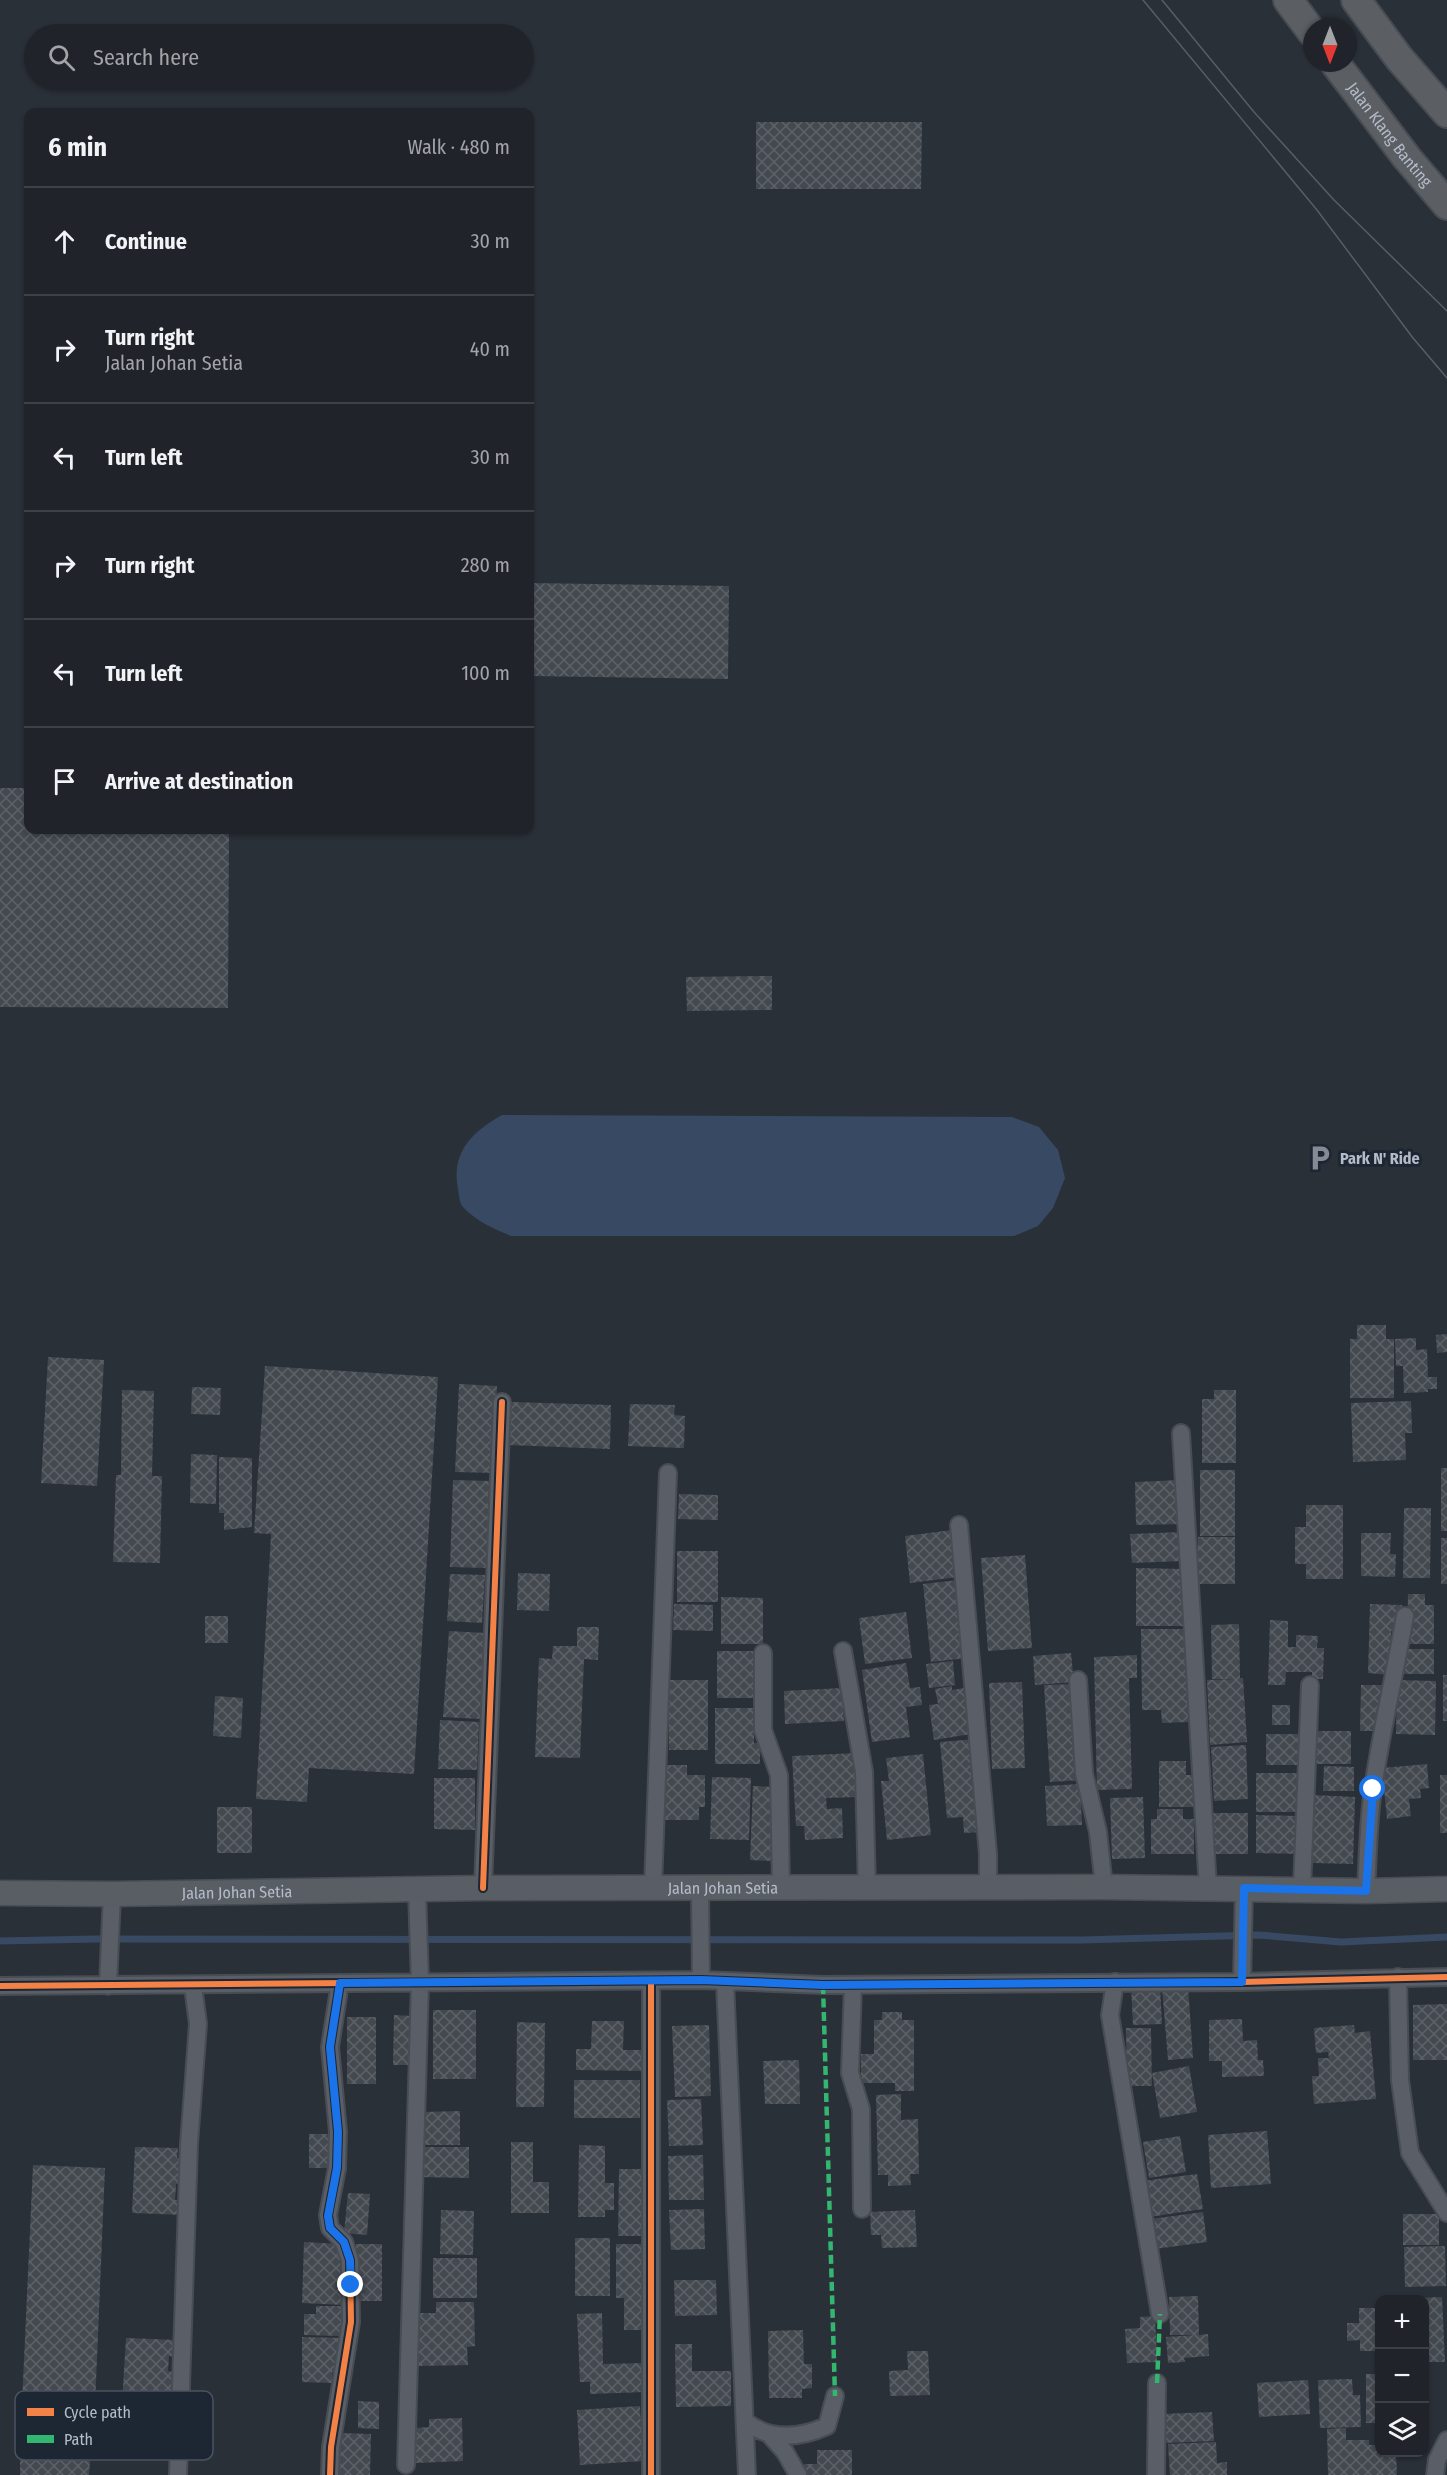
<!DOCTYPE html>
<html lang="en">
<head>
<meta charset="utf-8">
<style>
	:root { --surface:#20242a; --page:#282c32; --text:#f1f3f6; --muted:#a2a4a8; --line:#3d4147 }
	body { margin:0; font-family:"Fira Sans Condensed",sans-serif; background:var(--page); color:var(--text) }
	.controls { position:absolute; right:18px; bottom:18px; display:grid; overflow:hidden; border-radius:12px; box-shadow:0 2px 4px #0004 }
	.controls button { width:54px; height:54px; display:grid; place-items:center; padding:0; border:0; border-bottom:2px solid var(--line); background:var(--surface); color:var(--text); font:30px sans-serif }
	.compass { position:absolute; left:1303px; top:18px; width:54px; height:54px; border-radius:50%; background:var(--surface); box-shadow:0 2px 4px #0004; rotate:180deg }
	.stop { position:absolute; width:18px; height:18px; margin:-14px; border:4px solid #1a73e8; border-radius:50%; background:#fff }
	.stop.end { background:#1a73e8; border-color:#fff; box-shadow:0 2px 6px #0008 }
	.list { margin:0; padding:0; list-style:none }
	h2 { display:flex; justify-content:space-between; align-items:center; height:78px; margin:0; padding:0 24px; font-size:26px }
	h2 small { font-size:20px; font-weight:400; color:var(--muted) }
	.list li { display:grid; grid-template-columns:39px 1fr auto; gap:18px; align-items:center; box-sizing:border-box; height:108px; padding:0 24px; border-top:2px solid var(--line) }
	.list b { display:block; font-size:22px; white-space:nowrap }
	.list p { margin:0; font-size:20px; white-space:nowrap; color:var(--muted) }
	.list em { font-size:20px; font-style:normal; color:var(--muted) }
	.icon { flex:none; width:33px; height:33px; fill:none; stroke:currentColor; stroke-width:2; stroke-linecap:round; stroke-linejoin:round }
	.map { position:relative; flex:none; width:1447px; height:2475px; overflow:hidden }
	.search { position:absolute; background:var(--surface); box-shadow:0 2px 4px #0004; left:24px; top:24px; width:510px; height:66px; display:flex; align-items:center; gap:15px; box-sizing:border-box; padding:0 21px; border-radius:33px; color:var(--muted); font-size:22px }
	.panel { position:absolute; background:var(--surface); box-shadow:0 2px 4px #0004; left:24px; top:108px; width:510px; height:726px; border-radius:12px }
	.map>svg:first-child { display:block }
	.water { fill:#384963 }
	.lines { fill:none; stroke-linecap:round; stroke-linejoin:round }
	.stream { stroke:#384963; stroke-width:7 }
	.building { fill:url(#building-cross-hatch) }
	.minor-casing { stroke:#484c53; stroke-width:20 }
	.secondary-casing { stroke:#484c53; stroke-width:27 }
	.trunk-casing { stroke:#474c53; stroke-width:32 }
	.minor { stroke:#5a5e66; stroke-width:16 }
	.secondary { stroke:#595d64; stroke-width:24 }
	.trunk { stroke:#5b5f64; stroke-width:28 }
	.tram { stroke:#595d64; stroke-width:1.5 }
	.quiet { stroke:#33b770; stroke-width:4.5; stroke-dasharray:9 4.5; stroke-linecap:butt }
	.cycleway-casing { stroke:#1d2633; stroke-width:10 }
	.cycleway { stroke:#f48246; stroke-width:6 }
	.route { stroke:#1a73e8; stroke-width:8 }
	.labels { text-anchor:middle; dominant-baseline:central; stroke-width:6; stroke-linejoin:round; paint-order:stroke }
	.street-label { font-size:16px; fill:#b4bcc9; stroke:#1d2633 }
	.poi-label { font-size:16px; font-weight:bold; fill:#b4bcc9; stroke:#1d2633; text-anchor:start }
	.key { fill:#1d2633; stroke:#4a5360; stroke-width:1.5 }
	.key-label { font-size:16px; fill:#b4bcc9 }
</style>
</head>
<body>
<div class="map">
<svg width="1447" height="2475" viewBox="0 0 1447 2475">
	<defs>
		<pattern id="building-cross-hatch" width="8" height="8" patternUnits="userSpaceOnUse" patternTransform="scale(1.5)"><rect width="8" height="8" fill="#444950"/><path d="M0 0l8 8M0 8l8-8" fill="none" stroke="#5d6168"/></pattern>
	</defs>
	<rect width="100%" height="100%" fill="#2a3038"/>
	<!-- water -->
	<path class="water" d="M502 1115 1012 1117 1039 1127 1058 1150 1065 1178 1053 1208 1038 1226 1014 1236H511C493 1228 477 1222 463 1207 459 1202 459 1195 458 1189 451 1152 472 1132 502 1115Z"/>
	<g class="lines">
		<!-- stream -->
		<path class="stream" d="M0 1941 95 1939 1081 1940 1259 1935 1341 1942 1447 1937"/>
	</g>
	<!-- building -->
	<path class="building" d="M756 122H922L921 189H756Z
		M530 583 729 586 728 679 530 676Z
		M0 788H28V830H229L228 1008 0 1007Z
		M772 976V1010L687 1011 686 977Z
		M1357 1325H1386V1339H1394V1398H1350V1339H1357Z
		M1447 1334V1352L1437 1353 1436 1335Z
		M1416 1338V1350L1427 1349 1428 1377H1437V1389H1428V1392L1404 1393 1403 1366H1396L1395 1339Z
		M48 1357 104 1360 97 1486 41 1483Z
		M265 1366 438 1377 414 1774 309 1768 307 1802 256 1799 271 1534 254 1533Z
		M459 1384 497 1386 494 1473 455 1472Z
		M192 1387 221 1388 220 1415 191 1414Z
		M122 1390 154 1391 152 1476H162L160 1563 113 1562 116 1475H121Z
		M1214 1390H1236V1463H1202V1399H1214Z
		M1411 1401 1412 1433H1405L1406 1460 1353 1462 1351 1403Z
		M510 1402 611 1405 610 1449 508 1445Z
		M630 1404 675 1405 674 1415 685 1416 684 1448 628 1446Z
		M191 1454 217 1455 216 1504 190 1503Z
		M219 1457 252 1458V1527L224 1530V1513H219Z
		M1441 1468H1447V1531H1441Z
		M1200 1470H1235V1536H1200Z
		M453 1480 489 1481 487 1568 450 1567Z
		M1181 1480 1182 1524 1136 1525 1135 1482Z
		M679 1494 718 1495V1520L678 1519Z
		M1306 1505H1343V1579H1306V1564H1295V1527H1306Z
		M1404 1508H1431L1430 1578H1403Z
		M952 1530 958 1577 910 1583 905 1536Z
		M1182 1532 1183 1561 1132 1563 1130 1534Z
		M1361 1533H1391L1390 1554H1396L1395 1577 1361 1576Z
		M1198 1537H1235V1584H1198Z
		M1441 1538H1447V1584H1441Z
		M677 1551H718V1602H677Z
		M1025 1555 1032 1648 988 1651 981 1558Z
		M1136 1568 1184 1569 1183 1626H1136Z
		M518 1573 550 1574 549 1611 517 1610Z
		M450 1574 485 1575 482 1623 447 1621Z
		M958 1580 967 1658 931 1662 923 1584Z
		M1408 1594H1425V1605H1434V1644H1407Z
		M721 1597 763 1598V1644H721Z
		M674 1604 713 1605V1631L673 1630Z
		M1370 1604 1402 1605 1401 1631H1391L1390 1675 1368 1673Z
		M906 1612 912 1658 865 1664 859 1618Z
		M205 1616H228V1643H205Z
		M1270 1620 1288 1621V1647H1296V1635L1318 1636 1317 1648H1324L1323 1679H1312V1672H1286L1285 1685H1268Z
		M1239 1624 1240 1678H1243L1247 1742 1210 1745 1207 1680 1236 1679H1212L1211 1625Z
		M577 1627H599L598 1660 584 1659 580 1758 535 1757 539 1658 552 1659 553 1646H577Z
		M1141 1629H1187L1189 1722 1162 1723 1161 1710H1142Z
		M449 1631 486 1633 481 1719 443 1717Z
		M1395 1649H1434V1674H1395Z
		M717 1651H758V1698H717Z
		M1071 1653 1074 1682 1035 1685 1033 1656Z
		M1137 1655V1678H1129L1132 1789 1097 1790 1094 1657Z
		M953 1661 955 1685 929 1688 926 1664Z
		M906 1663 910 1688 920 1687 922 1705 906 1707 910 1737 872 1742 862 1670Z
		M1443 1675H1447V1721H1443Z
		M669 1680H708V1750H669Z
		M1397 1680 1436 1681 1435 1735 1396 1734Z
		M1022 1682 1025 1768 992 1769 989 1683Z
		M1076 1684 1082 1780 1050 1782 1044 1685Z
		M1361 1685H1382L1381 1731H1360Z
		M952 1686V1690L970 1687 977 1733 934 1740 929 1705 938 1704 935 1689Z
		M842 1688 844 1721 785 1724 784 1691Z
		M215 1696 243 1698 241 1738 213 1736Z
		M1272 1705H1290V1725H1272Z
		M715 1708H754V1743H760V1764H715Z
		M440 1720 479 1722 477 1770 438 1769Z
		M1312 1731H1351V1764H1312Z
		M1266 1734H1300V1765H1266Z
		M976 1739 984 1832 964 1833 963 1817 947 1818 940 1742Z
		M1246 1745 1248 1799 1214 1801 1211 1747Z
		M856 1753 858 1797 826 1798 827 1809 842 1808 843 1838 805 1840 804 1826H796L792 1756Z
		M923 1754 931 1835 887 1840 881 1781H889L886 1758Z
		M1159 1761H1186V1775H1196V1807H1159Z
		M1427 1764 1429 1788 1420 1789 1421 1798 1409 1799 1411 1816 1387 1819 1382 1768Z
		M661 1765H687V1775H705V1807H699V1820H661Z
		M1324 1766 1354 1767V1791H1323Z
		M1256 1773H1297V1812H1256Z
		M1440 1775H1447V1833H1440Z
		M712 1777 751 1778 749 1840 710 1839Z
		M434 1778H475V1830L434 1829Z
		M1080 1784 1082 1825 1047 1826 1045 1786Z
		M753 1786 774 1787 771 1861 750 1860Z
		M1314 1795 1355 1797 1353 1864 1312 1863Z
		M1143 1797 1145 1858 1112 1859 1110 1798Z
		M217 1807H252V1853H217Z
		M1157 1809H1183V1819H1194V1854H1151V1819H1157Z
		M1211 1813H1248V1854H1211Z
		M1256 1815 1296 1816V1854L1256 1853Z
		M1160 1985 1162 2024 1133 2025 1131 1986Z
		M1188 1986 1193 2058 1168 2060 1162 1987Z
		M1447 2004V2060H1413V2005Z
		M433 2010H476V2079H433Z
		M882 2012H902V2020H914V2091H895V2083H861V2054H874V2020H882Z
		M394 2015 413 2016 411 2065H393Z
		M347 2017H376V2084H347Z
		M1242 2019 1243 2041 1257 2040 1258 2060H1263L1264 2076 1222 2077V2061H1209V2020Z
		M592 2021H624L623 2050H642V2071L576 2070V2049H591Z
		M517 2022 545 2023 544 2107H516Z
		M709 2025 711 2096 675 2097 672 2026Z
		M1354 2025 1355 2033 1370 2031 1376 2099 1314 2104 1312 2076H1319L1318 2058H1329L1328 2052 1316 2053 1314 2028Z
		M1126 2028H1151L1152 2086H1127Z
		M799 2060 800 2104H765L763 2061Z
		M1189 2066 1197 2112 1160 2118 1152 2073Z
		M574 2080H640V2118H574Z
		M901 2094V2120L918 2119 919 2174H910L911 2185 888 2186V2175H878L876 2095Z
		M701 2099 703 2145 669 2146 667 2100Z
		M460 2111V2145H422L421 2112Z
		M1267 2131 1271 2184 1211 2188 1208 2135Z
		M309 2134H334V2168H309Z
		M1180 2136 1186 2172 1149 2178 1143 2142Z
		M511 2142H533V2182H549V2213H511Z
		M579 2145 605 2146V2183H614V2210H605V2217H578Z
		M135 2147 178 2148 177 2158 185 2159 184 2184H176L175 2200 184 2201 183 2215 132 2213Z
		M418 2147H469V2178L418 2177Z
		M703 2155 704 2200H669L668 2156Z
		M33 2165 105 2168 95 2406 22 2403Z
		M619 2169H650V2236H618Z
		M1197 2174 1203 2209 1149 2217 1143 2181Z
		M348 2193 370 2194 367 2235 344 2233Z
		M704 2209 705 2249 671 2250 669 2210Z
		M441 2210 474 2211 473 2255 440 2254Z
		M915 2210 917 2247 882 2248 881 2235H871L870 2212Z
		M1203 2212 1207 2242 1155 2249 1151 2219Z
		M1403 2214H1439V2245H1403Z
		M575 2238H610V2296H575Z
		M304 2242 339 2244V2259H347L345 2305 302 2303Z
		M356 2244H382V2301H356Z
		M616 2244H649L650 2330H624V2298H616Z
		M1445 2246 1446 2286 1405 2287 1404 2247Z
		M433 2258H477V2298H433Z
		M674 2280H716L717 2315 675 2316Z
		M1198 2296 1199 2335 1208 2334 1209 2356 1184 2358 1185 2362 1168 2363 1166 2337 1196 2335H1170L1169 2297Z
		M1442 2297 1445 2362H1424V2300H1416V2298Z
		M436 2302H474L475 2346 467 2347 468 2365 418 2366V2313H436Z
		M316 2306H343L342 2336 304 2335V2314H316Z
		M1359 2308H1380V2351H1360V2340L1347 2341V2323H1359Z
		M602 2313 603 2364 645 2363 646 2392 590 2394V2382H580L577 2314Z
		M1155 2316 1157 2362 1127 2363 1125 2329 1140 2328V2317Z
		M803 2330 804 2364H812V2388L802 2389V2398H769L768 2331Z
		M302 2337 343 2338 342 2372H332V2383L302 2382Z
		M126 2338 177 2340 176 2357 169 2356 168 2371 177 2372 175 2396 166 2395V2406L122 2404Z
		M675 2344H692V2371H731V2406L676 2407Z
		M907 2351H928L930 2395 890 2396 889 2371 908 2370Z
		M1366 2374H1380V2423H1366Z
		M1352 2379 1353 2395H1360L1361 2427 1320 2428 1318 2380Z
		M1308 2380 1310 2414 1259 2417 1257 2383Z
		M358 2401 379 2402V2429L358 2428Z
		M640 2406 643 2461 580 2465 577 2410Z
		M1212 2412 1214 2441 1164 2443 1162 2414Z
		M462 2418 463 2461 416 2463 415 2428 429 2427V2419Z
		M1346 2428V2440H1369V2445H1380L1381 2453H1396L1397 2475H1328L1327 2429Z
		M340 2433 371 2434 370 2475H339Z
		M1216 2442 1217 2463 1227 2462V2475H1170L1168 2444Z
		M817 2450H852V2475H804V2464H817Z
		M20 2458 90 2461 89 2475H20Z"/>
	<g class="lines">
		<!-- minor casing -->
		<g class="minor-casing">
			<path id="minor" d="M1181 1433 1208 1889
				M959 1525 988 1854V1889
				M843 1651 864 1772 867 1888
				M763 1653V1730L779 1775 781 1888
				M1078 1680 1084 1773 1098 1832 1104 1887
				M483 1888 502 1402
				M653 1888 668 1473
				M1302 1889 1310 1685
				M700 1890 701 1980
				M1366 1891C1368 1857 1368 1823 1373 1789 1381 1731 1395 1674 1405 1616
				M1398 1977 1400 2080 1410 2153 1447 2213
				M725 1982 747 2475
				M1115 1982 1110 2015 1160 2314
				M1242 1982 1244 1889
				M853 1985 850 2073 861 2109 862 2209
				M0 1986 701 1980 823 1985 1242 1982 1447 1977
				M108 1986 112 1894
				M746 2422C771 2441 800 2438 827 2426L835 2396
				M769 2434 785 2452 798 2475
				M406 2465 420 1983 417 1890
				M178 2475 189 2144 198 2024 193 1986
				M330 2475 331 2447 351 2322 350 2260 344 2242 330 2228 328 2215 337 2168 338 2132 330 2047 340 1983
				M651 2475V1981
				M1156 2475 1157 2383
				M1435 2475 1437 2460 1447 2440"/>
		</g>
		<!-- secondary casing -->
		<g class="secondary-casing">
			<g id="secondary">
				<path id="s1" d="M0 1893 112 1894 483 1888 1104 1887 1366 1891 1447 1889"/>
			</g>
		</g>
		<!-- trunk casing -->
		<g class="trunk-casing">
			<g id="trunk">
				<path d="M1288 0 1312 32"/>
				<path d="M1356 0 1399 58 1447 113"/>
				<path id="s2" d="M1335 63 1407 158 1447 205"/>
			</g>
		</g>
		<!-- minor -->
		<use href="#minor" class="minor"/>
		<!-- secondary -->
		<use href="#secondary" class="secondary"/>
		<!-- trunk -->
		<use href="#trunk" class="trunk"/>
		<!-- tram -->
		<path class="tram" d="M1143 0 1317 210 1413 338 1447 378
			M1162 0 1254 112 1334 200 1447 311"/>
		<!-- quiet -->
		<path class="quiet" d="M823 1985 835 2396
			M1157 2383 1160 2314"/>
		<!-- cycleway casing -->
		<g class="cycleway-casing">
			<path id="cycleway" d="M483 1888 502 1402
				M0 1986 701 1980 823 1985 1242 1982 1447 1977
				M330 2475 331 2447 351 2322 350 2260 344 2242 330 2228 328 2215 337 2168 338 2132 330 2047 340 1983
				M651 2475V1981"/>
		</g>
		<!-- cycleway -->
		<use href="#cycleway" class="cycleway"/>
	</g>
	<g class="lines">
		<!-- route -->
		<path class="route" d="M351 2285 350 2260 344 2242 330 2228 328 2216 337 2168 338 2132 330 2047 340 1983 701 1980 823 1985 1242 1982 1244 1888 1366 1891 1373 1789"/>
	</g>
	<!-- icons -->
	<defs>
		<g id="parking-bare" transform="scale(2.07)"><path d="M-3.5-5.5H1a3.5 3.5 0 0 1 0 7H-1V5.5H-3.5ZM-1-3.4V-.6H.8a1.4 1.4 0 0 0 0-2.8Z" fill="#848b96" stroke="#1d2633" stroke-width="2.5" paint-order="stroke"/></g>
	</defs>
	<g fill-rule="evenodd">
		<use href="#parking-bare" x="1320" y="1158"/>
	</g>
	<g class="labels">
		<!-- street labels -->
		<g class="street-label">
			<text stroke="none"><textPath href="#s2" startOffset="90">Jalan Klang Banting</textPath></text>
			<text stroke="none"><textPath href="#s1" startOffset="723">Jalan Johan Setia</textPath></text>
			<text stroke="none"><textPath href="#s1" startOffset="237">Jalan Johan Setia</textPath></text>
		</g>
		<!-- poi labels -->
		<g class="poi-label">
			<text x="1340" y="1158">Park N' Ride</text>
		</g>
	</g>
	<!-- legend -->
	<rect x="15" y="2391" width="198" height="69" rx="9" class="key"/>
	<rect x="27" y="2408" width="27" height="8" fill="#f48246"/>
	<rect x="27" y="2435" width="27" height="8" fill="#33b770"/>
	<g class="key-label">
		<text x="64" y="2418">Cycle path</text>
		<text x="64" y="2445">Path</text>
	</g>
</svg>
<div class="controls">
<button>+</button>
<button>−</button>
<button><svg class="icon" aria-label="layers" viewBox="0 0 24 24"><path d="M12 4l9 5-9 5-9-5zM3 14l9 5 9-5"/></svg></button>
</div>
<svg class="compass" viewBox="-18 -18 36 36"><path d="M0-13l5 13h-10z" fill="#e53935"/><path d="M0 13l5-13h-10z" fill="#a2a4a8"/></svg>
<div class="stop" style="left:1373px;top:1789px"></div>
<div class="stop end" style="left:351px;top:2285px"></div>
<div class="search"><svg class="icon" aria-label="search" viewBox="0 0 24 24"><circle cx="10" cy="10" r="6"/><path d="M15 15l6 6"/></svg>Search here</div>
<section class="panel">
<h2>6 min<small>Walk · 480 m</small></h2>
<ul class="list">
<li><svg class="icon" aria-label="ahead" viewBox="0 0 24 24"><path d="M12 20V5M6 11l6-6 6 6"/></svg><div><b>Continue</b></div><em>30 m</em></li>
<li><svg class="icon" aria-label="right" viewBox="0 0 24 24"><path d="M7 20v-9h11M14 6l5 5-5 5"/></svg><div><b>Turn right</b><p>Jalan Johan Setia</p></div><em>40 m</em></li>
<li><svg class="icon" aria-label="left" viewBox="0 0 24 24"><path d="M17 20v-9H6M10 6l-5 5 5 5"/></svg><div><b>Turn left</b></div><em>30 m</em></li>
<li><svg class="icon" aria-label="right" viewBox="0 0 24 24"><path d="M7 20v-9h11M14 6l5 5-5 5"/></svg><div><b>Turn right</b></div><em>280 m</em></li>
<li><svg class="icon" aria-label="left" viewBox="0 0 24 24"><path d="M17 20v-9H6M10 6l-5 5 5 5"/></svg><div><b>Turn left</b></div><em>100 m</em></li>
<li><svg class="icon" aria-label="arrive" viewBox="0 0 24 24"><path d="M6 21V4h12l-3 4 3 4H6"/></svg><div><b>Arrive at destination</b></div></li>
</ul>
</section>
</div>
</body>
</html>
